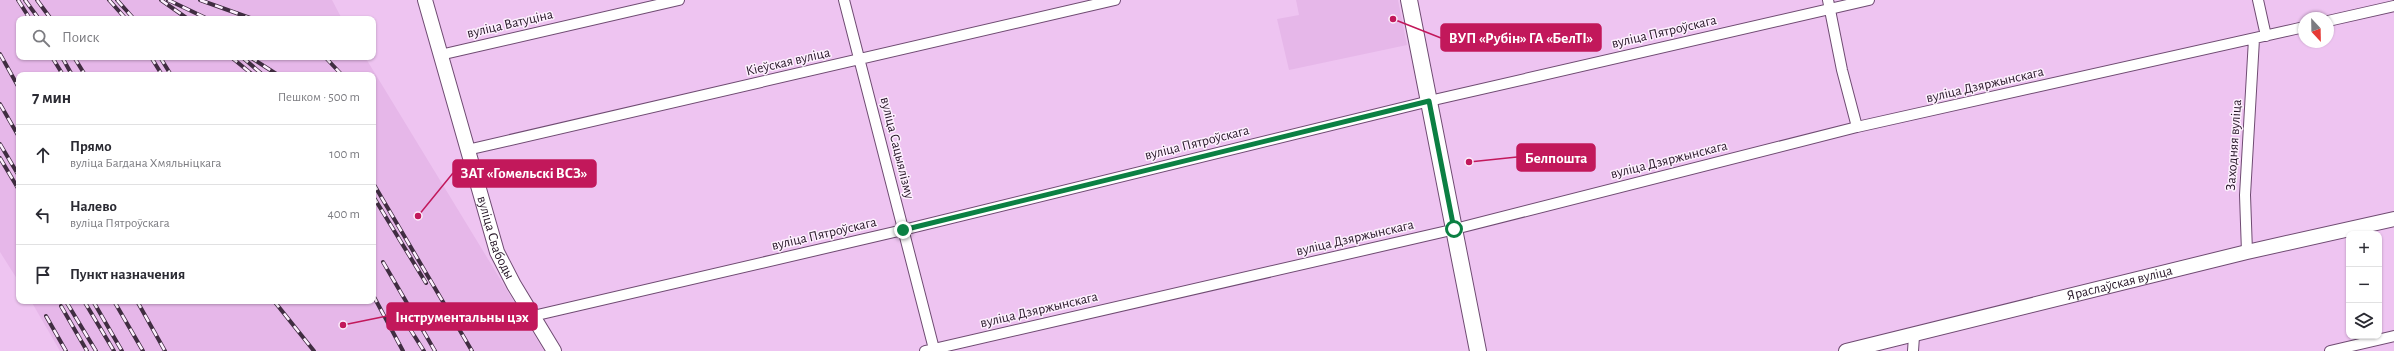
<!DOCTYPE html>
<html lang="ru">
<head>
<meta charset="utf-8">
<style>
	:root { --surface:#fff; --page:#f2f2f3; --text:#2b2b33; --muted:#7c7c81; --line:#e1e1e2 }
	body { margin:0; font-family:"Alegreya Sans",sans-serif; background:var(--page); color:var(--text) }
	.controls { position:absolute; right:12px; bottom:12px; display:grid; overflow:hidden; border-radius:8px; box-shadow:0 1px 3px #0004 }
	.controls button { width:36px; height:36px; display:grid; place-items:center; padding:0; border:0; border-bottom:1px solid var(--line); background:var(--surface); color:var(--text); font:20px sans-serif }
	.compass { position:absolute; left:2298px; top:12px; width:36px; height:36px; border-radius:50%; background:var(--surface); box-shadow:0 1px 3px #0004; rotate:158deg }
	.stop { position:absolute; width:12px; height:12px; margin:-9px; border:3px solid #0b8043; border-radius:50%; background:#fff }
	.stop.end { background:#0b8043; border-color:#fff; box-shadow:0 1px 4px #0008 }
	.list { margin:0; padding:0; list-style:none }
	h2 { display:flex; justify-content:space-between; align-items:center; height:52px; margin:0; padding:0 16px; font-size:17px }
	h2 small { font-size:13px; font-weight:400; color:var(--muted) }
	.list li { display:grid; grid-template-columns:26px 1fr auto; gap:12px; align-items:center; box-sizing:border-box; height:60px; padding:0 16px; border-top:1px solid var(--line) }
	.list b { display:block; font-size:15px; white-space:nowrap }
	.list p { margin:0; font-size:13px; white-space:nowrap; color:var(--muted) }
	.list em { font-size:13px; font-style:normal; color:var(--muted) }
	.icon { flex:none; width:22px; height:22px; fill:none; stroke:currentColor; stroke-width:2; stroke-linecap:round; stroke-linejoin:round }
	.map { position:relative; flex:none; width:2394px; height:351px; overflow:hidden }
	.search { position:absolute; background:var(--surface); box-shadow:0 1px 3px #0004; left:16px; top:16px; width:360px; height:44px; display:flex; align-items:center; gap:10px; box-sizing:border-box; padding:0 14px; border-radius:8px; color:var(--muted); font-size:15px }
	.panel { position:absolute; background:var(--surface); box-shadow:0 1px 3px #0004; left:16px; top:72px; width:360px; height:232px; border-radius:8px }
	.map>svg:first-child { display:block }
	.built { fill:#e6b7e9 }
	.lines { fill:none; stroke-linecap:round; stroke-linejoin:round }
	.street-casing { stroke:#6f4b72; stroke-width:12 }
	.secondary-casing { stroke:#6f4b72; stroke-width:16 }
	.primary-casing { stroke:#6f4b72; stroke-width:18 }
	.street { stroke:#fff; stroke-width:10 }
	.secondary { stroke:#fff; stroke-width:14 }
	.primary { stroke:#fff; stroke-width:16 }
	.rail-casing { stroke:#402d41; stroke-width:4 }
	.rail { stroke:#fdf0fe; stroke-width:2.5; stroke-dasharray:8; stroke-linecap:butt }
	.route { stroke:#0b8043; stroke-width:5 }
	.labels { text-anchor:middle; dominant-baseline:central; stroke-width:3; stroke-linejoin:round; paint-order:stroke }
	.street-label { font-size:14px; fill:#261627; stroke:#fdf0fe }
	.leader { fill:none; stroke:#c2185b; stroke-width:1.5 }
	.callout-dot { fill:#c2185b; stroke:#fdf0fe; stroke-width:1.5 }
	.callout { fill:#c2185b; stroke:#c2185b; stroke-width:1.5 }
	.callout-label { font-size:15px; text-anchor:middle; font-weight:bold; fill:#fff }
</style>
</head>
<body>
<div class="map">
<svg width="2394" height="351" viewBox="0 0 2394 351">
	<rect width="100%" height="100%" fill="#eec4f1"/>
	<!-- built -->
	<path class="built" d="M0 0H332L342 19H19V57H365L544 351H60L31 301H373V75H19V282L0 252Z
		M1296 0H1398L1407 45 1289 70 1277 19 1299 15Z"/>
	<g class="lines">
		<!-- street casing -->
		<g class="street-casing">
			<path id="street" d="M844 0 934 349
				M1828 0 1842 70 1857 127
				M2258 0 2266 36
				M2328 21 2394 6
				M440 55 679 0
				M467 150 1115 0
				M2247 252 2245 195 2254 39
				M533 316 903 230 1438 99 1869 0
				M925 351 1447 231 1857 127 2304 27
				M1913 351 1914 336
				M2330 351 2394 336"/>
		</g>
		<!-- secondary casing -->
		<g class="secondary-casing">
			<g id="secondary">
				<path id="s1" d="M425 0 497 252 514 285 554 351"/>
				<path id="s2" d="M1846 351 2247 252 2394 219"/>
			</g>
		</g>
		<!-- primary casing -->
		<g class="primary-casing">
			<path id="primary" d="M1409 0 1478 351"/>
		</g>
		<!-- street -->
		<use href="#street" class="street"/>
		<!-- secondary -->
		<use href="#secondary" class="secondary"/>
		<!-- primary -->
		<use href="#primary" class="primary"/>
		<!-- rail casing -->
		<g class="rail-casing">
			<path id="rail" d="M18 0 30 19
				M25 0 39 19
				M37 0 51 19
				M109 0 126 19
				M117 0 134 19
				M161 0 188 19
				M168 0 208 19
				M200 0 253 19
				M0 54 19 88
				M52 57 63 75
				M62 57 72 75
				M74 57 85 75
				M151 57 162 75
				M160 57 171 75
				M231 57 253 75
				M242 57 263 75
				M250 57 278 75
				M325 57 342 75
				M0 104 19 137
				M0 144 19 176
				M0 158 19 190
				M373 183 472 351
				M373 196 426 283
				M383 262 435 351
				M373 295 403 351
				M84 301 114 351
				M93 301 122 351
				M114 301 143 351
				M137 301 165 351
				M274 301 314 351
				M67 303 96 351
				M61 306 87 351
				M46 316 66 351
				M410 329 424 351"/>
		</g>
		<!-- rail -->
		<use href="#rail" class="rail"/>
	</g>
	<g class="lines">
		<!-- route -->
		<path class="route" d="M903 230 1429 101 1454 229"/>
	</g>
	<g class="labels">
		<!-- street labels -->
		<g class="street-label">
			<text transform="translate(510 24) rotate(-13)">вуліца Ватуціна</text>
			<text transform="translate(1664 32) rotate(-13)">вуліца Пятроўскага</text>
			<text transform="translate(788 62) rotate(-13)">Кіеўская вуліца</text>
			<text transform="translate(1985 85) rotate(-13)">вуліца Дзяржынскага</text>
			<text transform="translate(1197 143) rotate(-14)">вуліца Пятроўскага</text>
			<text transform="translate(2234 145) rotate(-86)">Заходняя вуліца</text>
			<text transform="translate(897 148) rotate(76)">вуліца Сацыялізму</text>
			<text transform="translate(1669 160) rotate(-14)">вуліца Дзяржынскага</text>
			<text transform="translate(824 234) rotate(-13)">вуліца Пятроўскага</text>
			<text stroke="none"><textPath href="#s1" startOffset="248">вуліца Свабоды</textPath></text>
			<text transform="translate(1355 238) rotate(-13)">вуліца Дзяржынскага</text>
			<text stroke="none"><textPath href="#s2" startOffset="282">Яраслаўская вуліца</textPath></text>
			<text transform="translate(1039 310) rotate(-13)">вуліца Дзяржынскага</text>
		</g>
	</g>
	<!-- callouts -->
	<path class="leader" d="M1393 19L1441 38M1469 162L1517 157M418 216L453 173M343 325L387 316"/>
	<g class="callout-dot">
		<circle cx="1393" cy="19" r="4"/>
		<circle cx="1469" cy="162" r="4"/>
		<circle cx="418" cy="216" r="4"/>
		<circle cx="343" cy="325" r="4"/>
	</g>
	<g class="callout">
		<rect x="1441" y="24" width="160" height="27" rx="4"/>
		<rect x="1517" y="144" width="78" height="27" rx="4"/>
		<rect x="453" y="160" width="143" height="27" rx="4"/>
		<rect x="387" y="303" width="150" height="27" rx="4"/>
	</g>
	<g class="callout-label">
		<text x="1521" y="43">ВУП «Рубін» ГА «БелТІ»</text>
		<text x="1556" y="163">Белпошта</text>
		<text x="524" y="178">ЗАТ «Гомельскі ВСЗ»</text>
		<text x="462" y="322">Інструментальны цэх</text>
	</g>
</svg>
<div class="controls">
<button>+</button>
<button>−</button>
<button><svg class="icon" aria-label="layers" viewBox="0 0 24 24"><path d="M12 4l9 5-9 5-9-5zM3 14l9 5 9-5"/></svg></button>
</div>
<svg class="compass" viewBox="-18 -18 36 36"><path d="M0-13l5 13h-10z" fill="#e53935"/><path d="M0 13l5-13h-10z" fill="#7c7c81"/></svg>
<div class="stop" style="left:1454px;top:229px"></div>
<div class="stop end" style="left:903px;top:230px"></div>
<div class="search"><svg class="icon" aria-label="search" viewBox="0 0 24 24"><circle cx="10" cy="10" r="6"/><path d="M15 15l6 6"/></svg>Поиск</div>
<section class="panel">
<h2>7 мин<small>Пешком · 500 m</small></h2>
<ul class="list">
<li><svg class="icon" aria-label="ahead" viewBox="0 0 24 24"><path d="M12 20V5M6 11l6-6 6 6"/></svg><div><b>Прямо</b><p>вуліца Багдана Хмяльніцкага</p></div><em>100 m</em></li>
<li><svg class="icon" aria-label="left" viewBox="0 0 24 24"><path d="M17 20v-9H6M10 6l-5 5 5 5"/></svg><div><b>Налево</b><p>вуліца Пятроўскага</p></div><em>400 m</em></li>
<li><svg class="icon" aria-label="arrive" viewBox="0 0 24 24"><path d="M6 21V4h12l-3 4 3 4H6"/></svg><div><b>Пункт назначения</b></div></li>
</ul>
</section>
</div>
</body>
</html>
